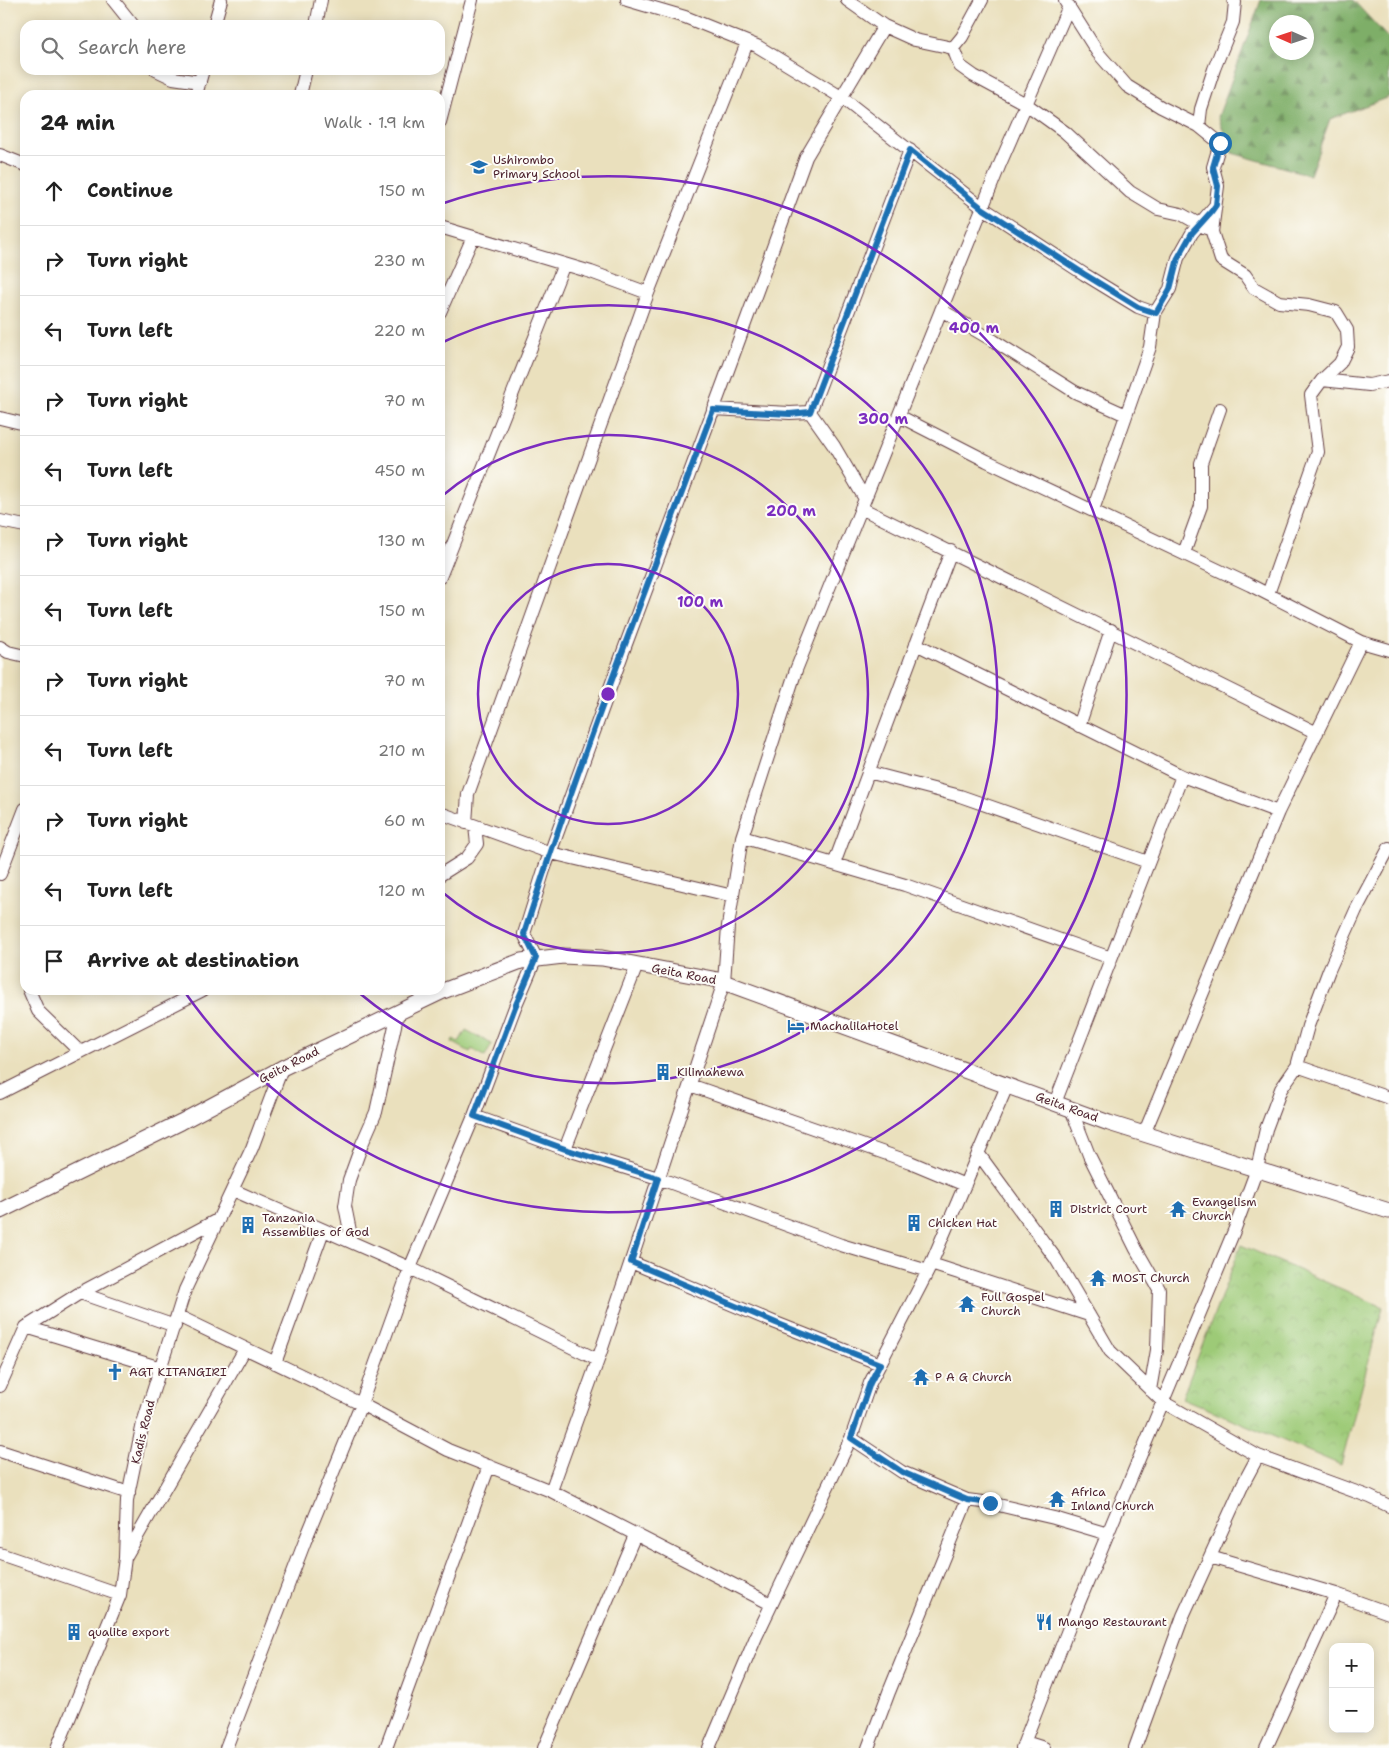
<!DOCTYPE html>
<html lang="en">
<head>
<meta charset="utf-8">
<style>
	:root { --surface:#fff; --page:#f6f6f6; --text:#222; --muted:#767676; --line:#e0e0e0 }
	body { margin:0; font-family:"Shantell Sans",sans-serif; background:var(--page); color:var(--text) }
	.controls { position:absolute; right:15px; bottom:15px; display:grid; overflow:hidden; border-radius:10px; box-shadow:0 2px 12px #0003 }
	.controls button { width:45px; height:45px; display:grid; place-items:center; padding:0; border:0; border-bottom:1px solid var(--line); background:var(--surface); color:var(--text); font:25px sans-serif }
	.compass { position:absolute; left:1269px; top:15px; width:45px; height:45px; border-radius:50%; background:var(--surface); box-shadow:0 2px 12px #0003; rotate:273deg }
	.stop { position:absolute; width:15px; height:15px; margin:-11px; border:4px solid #1f6fb2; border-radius:50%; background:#fff }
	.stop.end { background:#1f6fb2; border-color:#fff; box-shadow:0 1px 5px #0008 }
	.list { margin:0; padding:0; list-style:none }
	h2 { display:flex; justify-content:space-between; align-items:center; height:65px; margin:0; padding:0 20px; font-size:21px }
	h2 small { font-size:16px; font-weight:400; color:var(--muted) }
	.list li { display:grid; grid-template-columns:32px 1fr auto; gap:15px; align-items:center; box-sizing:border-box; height:70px; padding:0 20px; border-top:1px solid var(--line) }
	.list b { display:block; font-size:19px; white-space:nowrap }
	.list em { font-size:16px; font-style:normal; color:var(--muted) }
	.icon { flex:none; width:28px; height:28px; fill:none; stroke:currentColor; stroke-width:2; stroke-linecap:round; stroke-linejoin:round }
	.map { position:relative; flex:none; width:1389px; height:1748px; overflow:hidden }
	.search { position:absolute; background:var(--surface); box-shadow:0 2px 12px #0003; left:20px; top:20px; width:425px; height:55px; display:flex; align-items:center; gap:12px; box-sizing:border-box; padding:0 18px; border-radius:15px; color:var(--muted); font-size:19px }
	.panel { position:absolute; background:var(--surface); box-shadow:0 2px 12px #0003; left:20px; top:90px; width:425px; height:905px; border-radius:15px }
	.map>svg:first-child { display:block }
	.forest { fill:url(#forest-firs); stroke:#64664a; fill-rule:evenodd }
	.park { fill:url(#park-crowns); stroke:#747451 }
	.garden { fill:#9dca77; stroke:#747451 }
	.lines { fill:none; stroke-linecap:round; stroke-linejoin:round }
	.minor-casing { stroke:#623c41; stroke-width:14 }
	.major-casing { stroke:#623c41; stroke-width:17 }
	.minor { stroke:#fff; stroke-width:12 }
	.major { stroke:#fff; stroke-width:15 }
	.route { stroke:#1f6fb2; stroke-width:6 }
	.ring { fill:none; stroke:#7b2cbf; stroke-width:2.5 }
	.labels { text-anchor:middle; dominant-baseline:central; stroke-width:4; stroke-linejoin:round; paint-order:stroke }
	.poi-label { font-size:12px; fill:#4a1f2b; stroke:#fdfcf7; text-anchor:start }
	.street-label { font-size:12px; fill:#4a1f2b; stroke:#fdfcf7 }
	.centre { fill:#7b2cbf; stroke:#fdfcf7; stroke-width:2.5 }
	.ring-label { font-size:15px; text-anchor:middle; font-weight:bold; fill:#7b2cbf; stroke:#fdfcf7; stroke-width:4; stroke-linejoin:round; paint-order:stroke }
</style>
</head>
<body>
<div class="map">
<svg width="1389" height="1748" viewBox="0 0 1389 1748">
	<defs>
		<pattern id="forest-firs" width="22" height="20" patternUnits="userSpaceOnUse" patternTransform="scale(1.25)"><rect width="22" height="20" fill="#7eae68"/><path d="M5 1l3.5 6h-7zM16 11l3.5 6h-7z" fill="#698d56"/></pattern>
		<pattern id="park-crowns" width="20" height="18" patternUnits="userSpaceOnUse" patternTransform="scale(1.25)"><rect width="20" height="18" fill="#9dca77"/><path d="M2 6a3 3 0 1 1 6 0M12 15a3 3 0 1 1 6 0" fill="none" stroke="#89ad67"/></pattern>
	</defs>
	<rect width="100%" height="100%" fill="#fdfcf7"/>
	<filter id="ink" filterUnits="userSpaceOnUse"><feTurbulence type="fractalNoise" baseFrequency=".02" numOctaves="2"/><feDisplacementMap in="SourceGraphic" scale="10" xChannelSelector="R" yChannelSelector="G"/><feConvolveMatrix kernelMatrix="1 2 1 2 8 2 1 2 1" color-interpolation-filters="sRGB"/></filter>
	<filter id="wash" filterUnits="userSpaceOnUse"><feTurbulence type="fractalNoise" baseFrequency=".0096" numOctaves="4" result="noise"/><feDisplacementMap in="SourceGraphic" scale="20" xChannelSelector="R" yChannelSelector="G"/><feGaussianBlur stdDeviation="1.12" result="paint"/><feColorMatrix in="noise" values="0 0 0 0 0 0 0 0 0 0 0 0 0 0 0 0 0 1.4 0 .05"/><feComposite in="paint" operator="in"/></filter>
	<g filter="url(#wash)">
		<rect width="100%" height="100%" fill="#eae0bd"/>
		<!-- forest -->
		<path class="forest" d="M1261 0H1353L1389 39V97L1330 119 1310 175 1232 153 1218 117ZM1276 22H1306V52H1276Z"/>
		<!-- park -->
		<path class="park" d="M1241 1245 1383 1307 1341 1465 1182 1398Z"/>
		<!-- garden -->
		<path class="garden" d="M466 1030 492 1044 485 1057 472 1049 470 1052 452 1042 453 1039 459 1042Z"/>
	</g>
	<g filter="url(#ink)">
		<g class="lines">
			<!-- minor casing -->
			<g class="minor-casing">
				<path id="minor" d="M113 0 133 25
					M627 0 685 17 757 46 841 97 983 208 1084 274 1138 307 1155 313
					M847 0 884 26 915 40 953 48 962 37 982 0
					M1233 0 1235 2 1233 22 1214 69 1201 109 1199 126 1220 143 1213 167 1218 186 1212 232 1221 260 1245 275 1254 288 1279 302 1309 305 1336 312 1347 330 1348 347 1340 363 1322 380 1311 395 1318 452 1268 594
					M1065 1 1098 53 1127 86 1161 107 1199 126
					M214 25 221 0
					M316 25 321 0
					M953 48 960 66 974 76 1026 104 1065 132 1130 192 1158 209 1181 214 1206 228
					M156 70 173 78 200 82
					M196 95 203 70
					M300 95 306 70
					M440 122 472 0
					M0 155 25 165
					M440 227 591 272 648 293
					M941 310 994 341 1075 392 1126 415
					M440 312 473 237
					M1322 380 1369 385 1389 381
					M713 409 790 413 810 412 910 150
					M810 412 834 446 865 499
					M899 416 987 461 1250 585 1361 642 1389 650
					M0 418 25 424
					M861 508 1317 733
					M1093 510 1150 347 1155 313 1170 289 1178 258 1192 233 1214 207
					M0 521 25 526
					M1184 553 1201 506V463L1220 409
					M440 577 564 264
					M916 644 1182 776 1278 812
					M0 647 8 652 25 656
					M1079 726 1111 630
					M868 772 960 796 1148 862
					M440 813 551 853 733 896
					M466 823 468 794 522 644 648 293 747 43
					M742 837 905 885 1111 958
					M834 864 951 551
					M0 874 25 809
					M440 875 467 858 477 844 475 826
					M29 990 38 1011 79 1051
					M1297 1066 1389 1098
					M690 1085 910 1162 965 1185
					M0 1093 203 990
					M1055 1103 1182 776
					M1071 1109 1089 1155 1136 1249 1159 1289 1157 1350 1150 1390
					M474 1116 565 1149 658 1178 841 1245 928 1271
					M1144 1134 1278 812 1361 642
					M565 1149 637 965
					M978 1153 1056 1259 1110 1351 1163 1402 1258 1456 1370 1497 1389 1506
					M233 1190 410 1268 598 1360
					M347 1240 350 1231 345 1206 349 1180 362 1144 376 1112 398 1012
					M631 1262 776 1323 880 1364
					M931 1264 1089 1315
					M80 1293 175 1326
					M178 1316 361 1404 448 1450 551 1491 771 1604
					M26 1327 161 1368
					M275 1363 323 1231
					M0 1386 26 1327 80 1293 219 1219
					M851 1438 902 1472 967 1500 990 1503 1054 1518 1108 1534
					M0 1451 129 1493
					M551 1491 598 1360 724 982 728 926 742 837 796 670 1000 164 1069 6
					M0 1554 120 1595
					M126 1556 245 1349
					M1210 1557 1336 1594 1389 1613
					M1025 1742 1044 1748
					M57 1748 120 1595 125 1558 127 1500 143 1423 185 1290 252 1148 282 1068
					M226 1748 305 1541 361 1404 410 1268 474 1116 515 1007 536 958 524 934 544 870 623 652 724 381 806 157 884 26
					M386 1748 489 1466
					M544 1748 635 1535
					M709 1748 756 1637 851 1438 870 1383 928 1271 1007 1086
					M868 1748 889 1692 967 1500
					M1022 1748 1073 1617 1234 1231 1257 1169 1266 1129 1281 1089 1297 1066 1308 1026 1329 970 1356 910 1389 848
					M1135 1748 1183 1616 1243 1484 1258 1456
					M1266 1748 1336 1594"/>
			</g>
			<!-- major casing -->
			<g class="major-casing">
				<path id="major" d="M0 1211 181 1122 282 1068 443 991 521 961 563 956 602 958 718 980 1109 1123 1389 1211"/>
			</g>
			<!-- minor -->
			<use href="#minor" class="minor"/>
			<!-- major -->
			<use href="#major" class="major"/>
		</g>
	</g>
	<g class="lines" filter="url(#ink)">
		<!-- route -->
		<path class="route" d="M990 1503 967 1500 902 1472 851 1438 870 1383 880 1364 776 1323 631 1262 658 1178 565 1149 474 1116 515 1007 536 958 524 934C580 757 648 584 713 410L790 414 810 412 910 150 982 208 1084 274 1138 307 1156 313 1170 289 1178 258 1192 233 1211 212 1216 205 1218 186 1213 167 1220 143"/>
	</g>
	<!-- distance rings -->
	<g class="ring">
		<circle cx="608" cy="694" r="130"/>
		<path d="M442 496A259 259 0 1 1 442 892"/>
		<path d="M441 343A389 389 0 1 1 358 992"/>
		<path d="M444 203A518 518 0 1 1 184 991"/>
	</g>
	<!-- icons -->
	<defs>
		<g id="school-bare" transform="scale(1.35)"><path d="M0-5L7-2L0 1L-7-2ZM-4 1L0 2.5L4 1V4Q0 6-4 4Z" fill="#1f6fb2" stroke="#fdfcf7" stroke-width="2.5" paint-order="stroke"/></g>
		<g id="hotel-bare" transform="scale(1.35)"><path d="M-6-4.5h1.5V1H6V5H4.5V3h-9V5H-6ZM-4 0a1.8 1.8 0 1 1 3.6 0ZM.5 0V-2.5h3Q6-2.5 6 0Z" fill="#1f6fb2" stroke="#fdfcf7" stroke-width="2.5" paint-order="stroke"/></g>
		<g id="building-bare" transform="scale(1.35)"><path d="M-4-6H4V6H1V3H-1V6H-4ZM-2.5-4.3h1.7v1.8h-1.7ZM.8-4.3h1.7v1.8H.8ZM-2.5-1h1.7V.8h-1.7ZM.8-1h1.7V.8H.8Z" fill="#1f6fb2" stroke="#fdfcf7" stroke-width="2.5" paint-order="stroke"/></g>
		<g id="temple-bare" transform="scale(1.35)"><path d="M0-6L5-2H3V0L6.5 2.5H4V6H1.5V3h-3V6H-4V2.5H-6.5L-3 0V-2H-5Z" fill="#1f6fb2" stroke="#fdfcf7" stroke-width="2.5" paint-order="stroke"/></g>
		<g id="church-bare" transform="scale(1.35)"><path d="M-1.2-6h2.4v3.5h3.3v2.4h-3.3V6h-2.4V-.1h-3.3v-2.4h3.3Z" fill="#1f6fb2" stroke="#fdfcf7" stroke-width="2.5" paint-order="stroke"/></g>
		<g id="restaurant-bare" transform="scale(1.35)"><path d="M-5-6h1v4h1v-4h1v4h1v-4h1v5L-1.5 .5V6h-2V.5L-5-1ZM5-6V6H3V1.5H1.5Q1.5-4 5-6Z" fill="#1f6fb2" stroke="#fdfcf7" stroke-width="2.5" paint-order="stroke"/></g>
	</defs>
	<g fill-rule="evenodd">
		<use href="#school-bare" x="479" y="167"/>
		<use href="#hotel-bare" x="796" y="1026"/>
		<use href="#building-bare" x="663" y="1072"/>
		<use href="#building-bare" x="1056" y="1209"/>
		<use href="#temple-bare" x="1178" y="1209"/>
		<use href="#building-bare" x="914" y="1223"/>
		<use href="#building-bare" x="248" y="1225"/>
		<use href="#temple-bare" x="1098" y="1278"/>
		<use href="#temple-bare" x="967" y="1304"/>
		<use href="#church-bare" x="115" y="1372"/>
		<use href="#temple-bare" x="921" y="1377"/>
		<use href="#temple-bare" x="1057" y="1499"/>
		<use href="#restaurant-bare" x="1044" y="1622"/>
		<use href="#building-bare" x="74" y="1632"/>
	</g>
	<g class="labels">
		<!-- poi labels -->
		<g class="poi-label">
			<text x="493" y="160">Ushirombo<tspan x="493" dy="14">Primary School</tspan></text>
			<text x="810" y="1026">MachalilaHotel</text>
			<text x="677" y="1072">Kilimahewa</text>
			<text x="1192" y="1202">Evangelism<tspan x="1192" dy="14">Church</tspan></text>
			<text x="1070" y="1209">District Court</text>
			<text x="262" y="1218">Tanzania<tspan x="262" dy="14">Assemblies of God</tspan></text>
			<text x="928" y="1223">Chicken Hat</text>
			<text x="1112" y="1278">MOST Church</text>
			<text x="981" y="1297">Full Gospel<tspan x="981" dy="14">Church</tspan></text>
			<text x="129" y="1372">AGT KITANGIRI</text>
			<text x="935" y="1377">P A G Church</text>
			<text x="1071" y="1492">Africa<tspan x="1071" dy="14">Inland Church</tspan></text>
			<text x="1058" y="1622">Mango Restaurant</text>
			<text x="88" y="1632">qualite export</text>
		</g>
		<!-- street labels -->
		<g class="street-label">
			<text transform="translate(684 974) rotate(11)">Geita Road</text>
			<text transform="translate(289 1065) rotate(-27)">Geita Road</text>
			<text transform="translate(1067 1107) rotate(20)">Geita Road</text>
			<text transform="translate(143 1432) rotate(-76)">Kadis Road</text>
		</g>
	</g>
	<circle cx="608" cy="694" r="8" class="centre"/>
	<g class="ring-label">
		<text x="974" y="333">400 m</text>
		<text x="883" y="424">300 m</text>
		<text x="791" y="516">200 m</text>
		<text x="700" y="607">100 m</text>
	</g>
</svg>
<div class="controls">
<button>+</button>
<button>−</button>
</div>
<svg class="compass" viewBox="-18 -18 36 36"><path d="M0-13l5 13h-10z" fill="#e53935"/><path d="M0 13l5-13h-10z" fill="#767676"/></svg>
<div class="stop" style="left:1220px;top:143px"></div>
<div class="stop end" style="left:990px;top:1503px"></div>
<div class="search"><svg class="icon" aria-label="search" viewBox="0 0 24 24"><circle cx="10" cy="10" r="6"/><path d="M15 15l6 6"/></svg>Search here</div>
<section class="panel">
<h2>24 min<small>Walk · 1.9 km</small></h2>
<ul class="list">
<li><svg class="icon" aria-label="ahead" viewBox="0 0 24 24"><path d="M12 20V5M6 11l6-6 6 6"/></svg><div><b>Continue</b></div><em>150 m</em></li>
<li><svg class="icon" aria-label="right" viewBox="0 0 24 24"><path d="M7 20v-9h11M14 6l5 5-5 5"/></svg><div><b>Turn right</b></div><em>230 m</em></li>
<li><svg class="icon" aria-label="left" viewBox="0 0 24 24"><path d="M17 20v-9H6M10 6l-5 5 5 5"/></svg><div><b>Turn left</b></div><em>220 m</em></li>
<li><svg class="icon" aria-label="right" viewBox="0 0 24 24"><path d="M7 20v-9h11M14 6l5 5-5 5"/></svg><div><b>Turn right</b></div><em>70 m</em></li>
<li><svg class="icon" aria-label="left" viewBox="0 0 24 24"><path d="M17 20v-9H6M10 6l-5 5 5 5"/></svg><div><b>Turn left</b></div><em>450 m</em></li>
<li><svg class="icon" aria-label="right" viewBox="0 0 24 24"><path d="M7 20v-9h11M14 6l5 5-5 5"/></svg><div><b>Turn right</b></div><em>130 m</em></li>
<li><svg class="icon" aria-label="left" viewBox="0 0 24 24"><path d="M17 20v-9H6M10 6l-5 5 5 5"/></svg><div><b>Turn left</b></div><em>150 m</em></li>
<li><svg class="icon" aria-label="right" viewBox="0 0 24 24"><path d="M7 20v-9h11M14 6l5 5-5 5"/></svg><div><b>Turn right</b></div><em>70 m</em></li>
<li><svg class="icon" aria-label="left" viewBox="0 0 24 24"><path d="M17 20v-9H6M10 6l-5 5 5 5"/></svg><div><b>Turn left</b></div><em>210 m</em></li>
<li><svg class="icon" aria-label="right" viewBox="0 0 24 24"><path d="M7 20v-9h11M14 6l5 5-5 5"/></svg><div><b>Turn right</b></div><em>60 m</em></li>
<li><svg class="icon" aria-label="left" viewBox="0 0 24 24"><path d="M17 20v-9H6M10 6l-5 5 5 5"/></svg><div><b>Turn left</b></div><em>120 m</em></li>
<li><svg class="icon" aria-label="arrive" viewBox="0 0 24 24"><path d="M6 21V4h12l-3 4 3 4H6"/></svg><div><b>Arrive at destination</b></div></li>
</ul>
</section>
</div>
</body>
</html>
